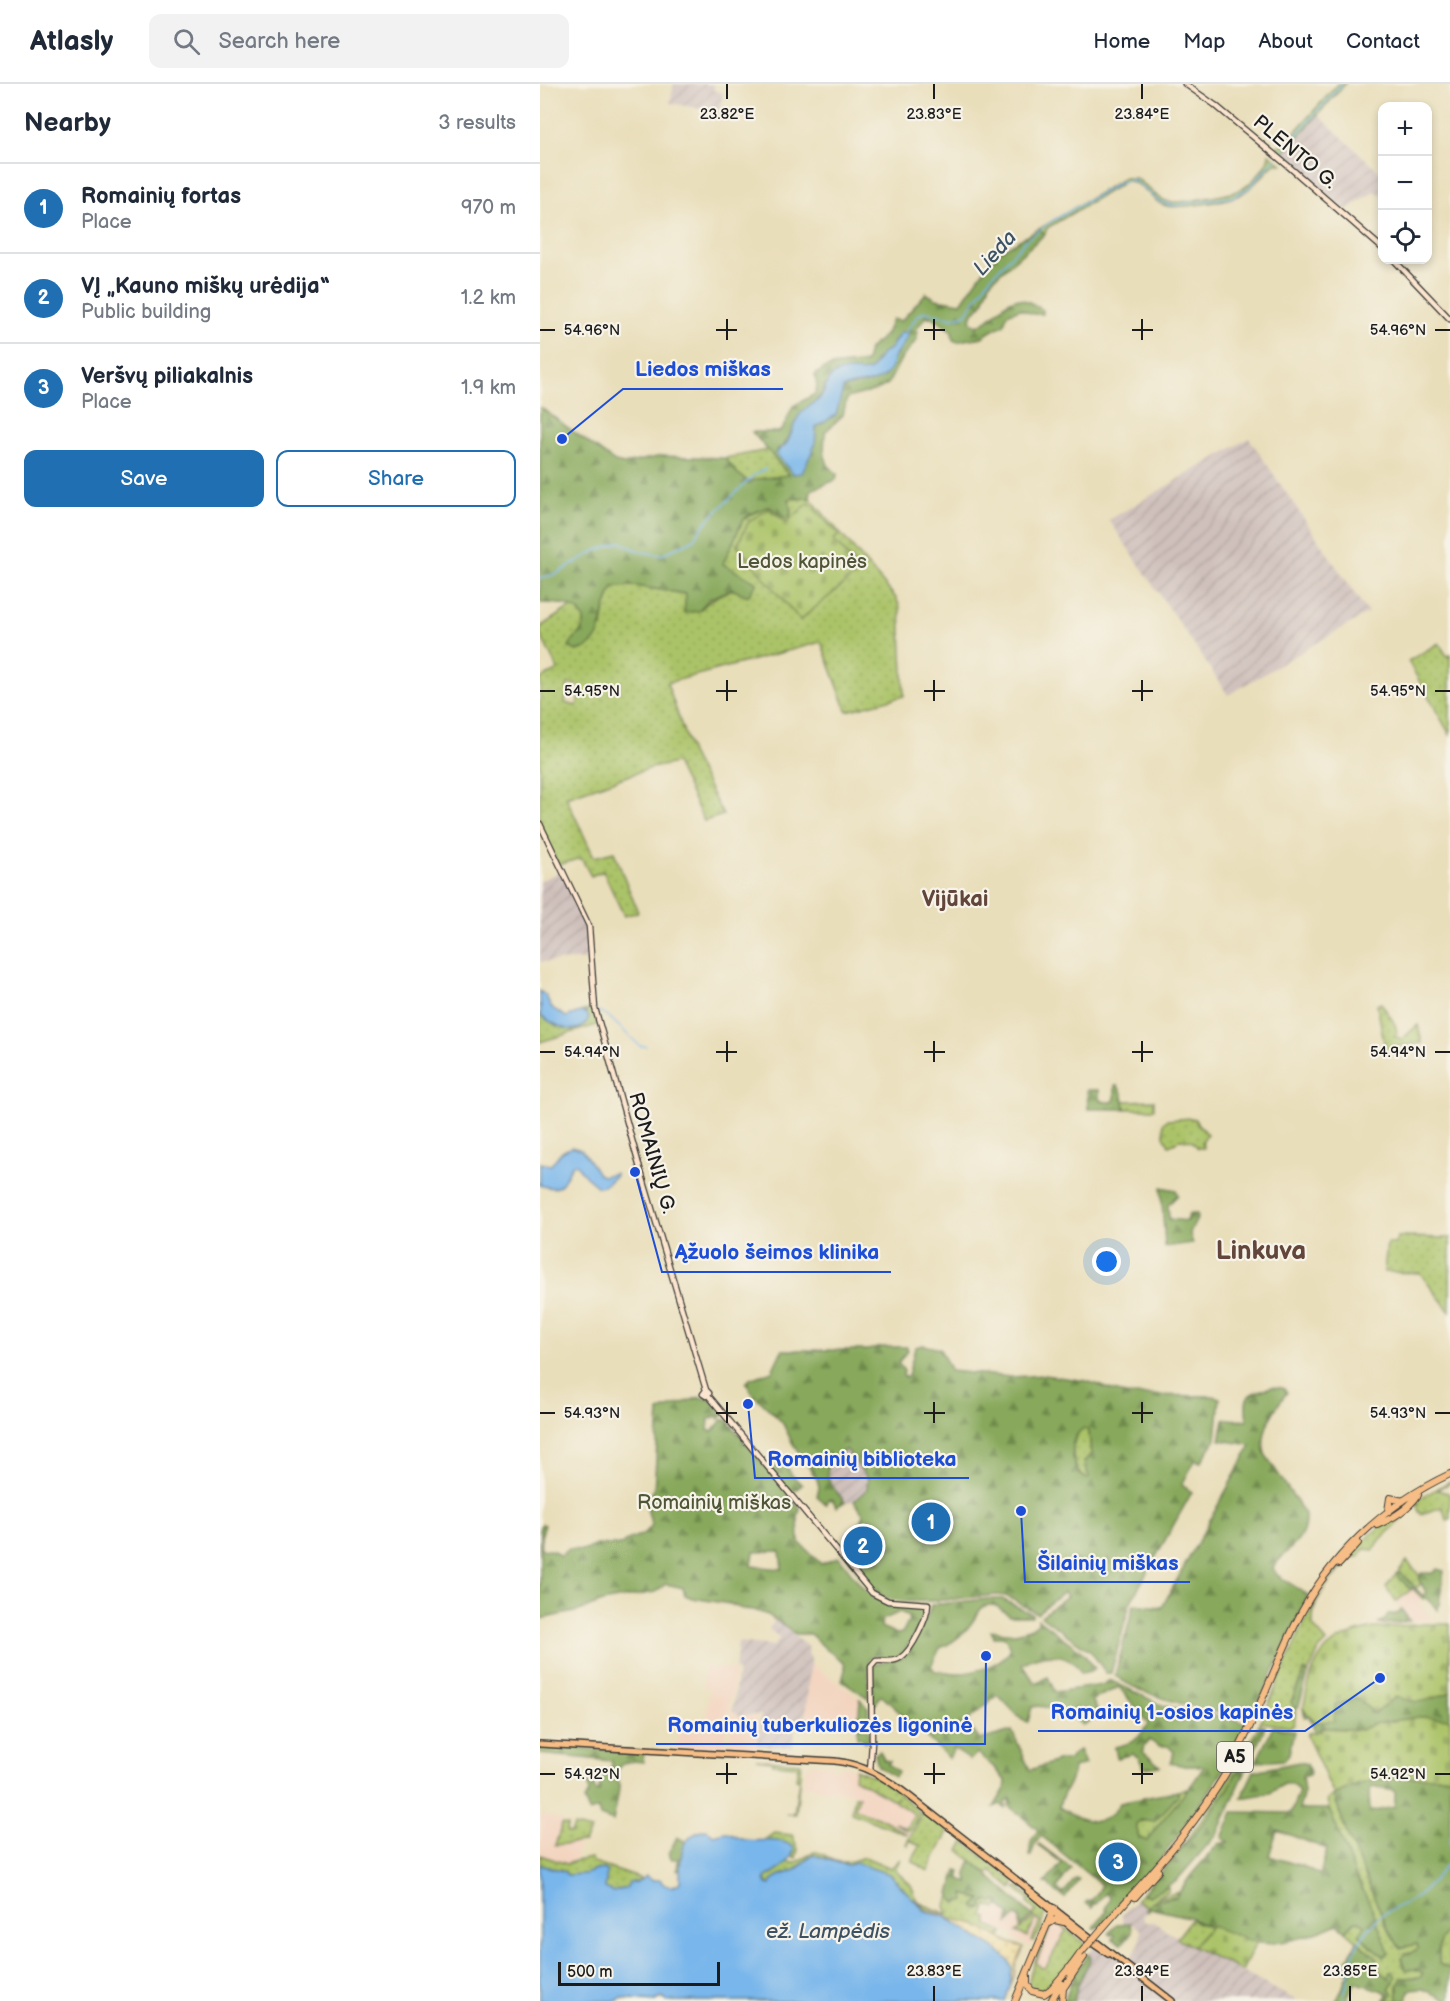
<!DOCTYPE html>
<html lang="en">
<head>
<meta charset="utf-8">
<style>
	:root { --surface:#fff; --page:#f2f2f3; --text:#1f2937; --muted:#747a83; --line:#e0e1e3; --accent:#1f6fb2 }
	body { margin:0; font-family:"Balsamiq Sans",sans-serif; background:var(--page); color:var(--text) }
	.controls { position:absolute; right:18px; top:18px; display:grid; overflow:hidden; border-radius:12px; box-shadow:0 3px 9px #0003 }
	.controls button { width:54px; height:54px; display:grid; place-items:center; padding:0; border:0; border-bottom:2px solid var(--line); background:var(--surface); color:var(--text); font:30px sans-serif }
	.scale { position:absolute; left:18px; bottom:15px; width:162px; box-sizing:border-box; padding-left:6px; border:3px solid #1c1c1c; border-top:0; font-size:16px; line-height:21px; white-space:nowrap; color:#1c1c1c; -webkit-text-stroke:4px #f7f3e8; paint-order:stroke }
	.you { position:absolute; left:567px; top:1178px; width:21px; height:21px; margin:-15px; border:4px solid #fff; border-radius:50%; background:#1a73e8; box-shadow:0 0 0 9px #1a73e833 }
	.badge { display:grid; place-items:center; width:39px; height:39px; border-radius:50%; background:var(--accent); color:#fff; font-size:20px; font-weight:700 }
	.pin { position:absolute; translate:-50% -50%; border:3px solid #fff; box-shadow:0 2px 6px #0006 }
	.list { margin:0; padding:0; list-style:none }
	h2 { display:flex; justify-content:space-between; align-items:center; height:78px; margin:0; padding:0 24px; font-size:26px }
	h2 small { font-size:20px; font-weight:400; color:var(--muted) }
	.list li { display:grid; grid-template-columns:39px 1fr auto; gap:18px; align-items:center; box-sizing:border-box; height:90px; padding:0 24px; border-top:2px solid var(--line) }
	.list b { display:block; font-size:22px; white-space:nowrap }
	.list p { margin:0; font-size:20px; white-space:nowrap; color:var(--muted) }
	.list em { font-size:20px; font-style:normal; color:var(--muted) }
	.actions { display:flex; gap:12px; padding:18px 24px }
	.actions a { flex:1; padding:14px 0; border:2px solid var(--accent); border-radius:12px; text-align:center; font-size:21px; color:var(--accent) }
	.actions .main { background:var(--accent); color:#fff }
	.icon { flex:none; width:33px; height:33px; fill:none; stroke:currentColor; stroke-width:2; stroke-linecap:round; stroke-linejoin:round }
	.map { position:relative; flex:none; width:910px; height:1917px; overflow:hidden }
	header { display:flex; align-items:center; gap:36px; box-sizing:border-box; height:84px; padding:0 30px; background:var(--surface); border-bottom:2px solid var(--line) }
	header strong { font-size:28px }
	nav { display:flex; gap:33px; margin-inline-start:auto; font-size:21px }
	.search { width:420px; height:54px; background:var(--page); display:flex; align-items:center; gap:15px; box-sizing:border-box; padding:0 21px; border-radius:12px; color:var(--muted); font-size:22px }
	main { display:flex }
	aside { flex:1; background:var(--surface) }
	.map>svg:first-child { display:block }
	.built { fill:#f3d4bf }
	.industrial { fill:url(#industrial-furrows) }
	.grass { fill:url(#grass-dots); stroke:#647042; stroke-width:1.5; fill-rule:evenodd }
	.forest { fill:url(#forest-firs); stroke:#52623c; stroke-width:1.5; fill-rule:evenodd }
	.sand { fill:url(#sand-dots); stroke:#857b5d; stroke-width:1.5 }
	.cemetery { fill:url(#cemetery-stones); stroke:#647042; stroke-width:1.5 }
	.water { fill:#78b6eb; stroke:#4a6984; stroke-width:1.5 }
	.lines { fill:none; stroke-linecap:round; stroke-linejoin:round }
	.stream { stroke:#78b6eb; stroke-width:1.5 }
	.secondary-casing { stroke:#3b3934; stroke-width:7 }
	.primary-casing { stroke:#3b3934; stroke-width:8 }
	.trunk-casing { stroke:#3b3934; stroke-width:8 }
	.secondary { stroke:#fbe5cf; stroke-width:4.5 }
	.primary { stroke:#f6be86; stroke-width:5 }
	.trunk { stroke:#f6be86; stroke-width:6 }
	.trunk-bridge-casing { stroke:#3b3934; stroke-width:8; stroke-linecap:butt }
	.trunk-bridge { stroke:#f6be86; stroke-width:6 }
	.ticks { fill:none; stroke:#1c1c1c; stroke-width:2 }
	.labels { text-anchor:middle; dominant-baseline:central; stroke-width:4.5; stroke-linejoin:round; paint-order:stroke }
	.shield { fill:#f7f3e8; stroke:#5e5c59; stroke-width:1.5 }
	.shield-label { font-size:18px; font-weight:bold; fill:#1c1c1c }
	.street-label { font-size:20px; fill:#1c1c1c; stroke:#f7f3e8 }
	.park-label { font-size:20px; fill:#4e5637; stroke:#f7f3e8 }
	.water-label { font-size:21px; font-style:italic; fill:#3c5264; stroke:#f7f3e8 }
	.quarter-label { font-size:22px; font-weight:bold; fill:#62463b; stroke:#f7f3e8 }
	.district-label { font-size:26px; font-weight:bold; fill:#62463b; stroke:#f7f3e8 }
	.ticks-label { font-size:15px; text-anchor:middle; fill:#1c1c1c; stroke:#f7f3e8; stroke-width:4.5; stroke-linejoin:round; paint-order:stroke }
	.leader { fill:none; stroke:#1d4ed8; stroke-width:2 }
	.callout-dot { fill:#1d4ed8; stroke:#f7f3e8; stroke-width:2 }
	.callout-label { font-size:21px; text-anchor:middle; font-weight:bold; fill:#1d4ed8; stroke:#f7f3e8; stroke-width:4.5; stroke-linejoin:round; paint-order:stroke }
</style>
</head>
<body>
<header>
<strong>Atlasly</strong>
<div class="search"><svg class="icon" aria-label="search" viewBox="0 0 24 24"><circle cx="10" cy="10" r="6"/><path d="M15 15l6 6"/></svg>Search here</div>
<nav><a>Home</a><a>Map</a><a>About</a><a>Contact</a></nav>
</header>
<main>
<aside>
<h2>Nearby<small>3 results</small></h2>
<ul class="list">
<li><span class="badge">1</span><div><b>Romainių fortas</b><p>Place</p></div><em>970 m</em></li>
<li><span class="badge">2</span><div><b>VĮ „Kauno miškų urėdija“</b><p>Public building</p></div><em>1.2 km</em></li>
<li><span class="badge">3</span><div><b>Veršvų piliakalnis</b><p>Place</p></div><em>1.9 km</em></li>
</ul>
<div class="actions"><a class="main">Save</a><a>Share</a></div>
</aside>
<div class="map">
<svg width="910" height="1917" viewBox="0 0 910 1917">
	<defs>
		<pattern id="industrial-furrows" width="10" height="10" patternUnits="userSpaceOnUse" patternTransform="scale(1.5)"><rect width="10" height="10" fill="#cfc0bb"/><path d="M-1 1l2-2M0 10L10 0M9 11l2-2" fill="none" stroke="#b1a4a0"/></pattern>
		<pattern id="grass-dots" width="8" height="8" patternUnits="userSpaceOnUse" patternTransform="scale(1.5)"><rect width="8" height="8" fill="#abc368"/><path d="M2 2h.1M6 6h.1" fill="none" stroke="#93a75a" stroke-width="1.8" stroke-linecap="round"/></pattern>
		<pattern id="forest-firs" width="22" height="20" patternUnits="userSpaceOnUse" patternTransform="scale(1.5)"><rect width="22" height="20" fill="#88a95c"/><path d="M5 1l3.5 6h-7zM16 11l3.5 6h-7z" fill="#6e894b"/></pattern>
		<pattern id="sand-dots" width="8" height="8" patternUnits="userSpaceOnUse" patternTransform="scale(1.5)"><rect width="8" height="8" fill="#eeda9e"/><path d="M2 2h.1M6 6h.1" fill="none" stroke="#ccba88" stroke-width="1.8" stroke-linecap="round"/></pattern>
		<pattern id="cemetery-stones" width="16" height="16" patternUnits="userSpaceOnUse" patternTransform="scale(1.5)"><rect width="16" height="16" fill="#abc368"/><path d="M2 7V4a2 2 0 0 1 4 0v3zM10 15v-3a2 2 0 0 1 4 0v3z" fill="#93a75a"/></pattern>
	</defs>
	<rect width="100%" height="100%" fill="#f7f3e8"/>
	<filter id="ink" filterUnits="userSpaceOnUse"><feTurbulence type="fractalNoise" baseFrequency=".0167" numOctaves="2"/><feDisplacementMap in="SourceGraphic" scale="12" xChannelSelector="R" yChannelSelector="G"/><feConvolveMatrix kernelMatrix="1 2 1 2 8 2 1 2 1" color-interpolation-filters="sRGB"/></filter>
	<filter id="wash" filterUnits="userSpaceOnUse"><feTurbulence type="fractalNoise" baseFrequency=".008" numOctaves="4" result="noise"/><feDisplacementMap in="SourceGraphic" scale="24" xChannelSelector="R" yChannelSelector="G"/><feGaussianBlur stdDeviation="1.35" result="paint"/><feColorMatrix in="noise" values="0 0 0 0 0 0 0 0 0 0 0 0 0 0 0 0 0 1.4 0 .05"/><feComposite in="paint" operator="in"/></filter>
	<g filter="url(#wash)">
		<rect width="100%" height="100%" fill="#e9deba"/>
		<!-- built -->
		<path class="built" d="M872 1505 881 1514 878 1519 892 1535 870 1537 856 1518Z
			M270 1579 320 1615 318 1639 266 1638 265 1633Z
			M165 1583 195 1586 184 1667 135 1666 142 1633 147 1636H166L170 1604 163 1603Z
			M192 1628 197 1629V1631L218 1632 217 1669 188 1667Z
			M271 1680 291 1681 295 1687 301 1682 315 1685 335 1692 364 1713 380 1729 368 1751 311 1729 315 1709 263 1702 265 1684Z
			M0 1729 23 1737 16 1760H39L35 1777 27 1780 0 1771Z
			M461 1815 501 1837 490 1862 473 1854 474 1851 447 1840 453 1824 456 1825Z
			M518 1839 526 1845 506 1883 502 1884 496 1879 512 1840Z"/>
		<!-- industrial -->
		<path class="industrial" d="M134 0H174L173 6 183 9 179 28 130 19Z
			M778 31 842 90V113L836 107 806 126 741 72Z
			M709 354 828 529 688 611 569 436Z
			M21 787 47 841 50 875 0 878V797Z
			M306 1365 328 1395 327 1405 314 1417 305 1418 291 1401 288 1384 289 1380Z
			M235 1536 255 1550 254 1552 269 1564 268 1570 271 1574 265 1633 256 1635 253 1663 217 1662 221 1631H197V1629L192 1628 198 1586H195L198 1558 234 1562 240 1554 229 1545Z
			M596 1816 608 1823 603 1834 606 1838H613L653 1863 758 1917H534L538 1901 551 1874 548 1870 558 1858 585 1880 596 1866 600 1858 601 1846 591 1839 584 1840 582 1831Z"/>
		<!-- grass -->
		<path class="grass" d="M798 0H805L741 72 733 65 745 59Z
			M729 70 742 80H734C724 90 715 101 703 109 689 117 635 127 621 120 609 113 601 97 586 97L507 144 505 150 499 145 584 94H595C608 101 614 114 629 118 638 120 688 111 697 107 709 103 729 82 729 70Z
			M228 366 250 391 209 398 197 389 185 374Z
			M270 414 356 514 360 523 364 612 307 627 281 558 127 599 151 669 183 731 164 737 136 679 111 684 26 713 54 773 74 768 98 828 84 832 63 787 51 792 41 774 18 781 0 745V595L18 586 0 550V543L32 522 38 526 45 536 42 545 62 543 65 524 73 503 95 502 147 510 144 528 159 527C175 509 193 505 216 499L182 481 203 436 211 430 229 422 245 434 249 433 251 429 249 415ZM229 425 246 438 289 441 298 450 293 456 320 486 260 536ZM28 600 40 602 37 622 25 619Z
			M899 559 907 572 910 571V651L868 577Z
			M841 919 855 940 857 949 854 952 862 955 878 941 882 959 845 964 837 921Z
			M53 925 57 941 0 958V930L18 943 46 929 40 928Z
			M614 1016V1025H585L584 1017Z
			M651 1034 655 1035C657 1042 663 1043 667 1050L662 1058 664 1064H658L652 1057 642 1055 629 1061 624 1052 623 1039 627 1036Z
			M857 1153 910 1154V1228L880 1189 844 1188 847 1159 856 1160Z
			M544 1344 549 1348 551 1370 544 1378 549 1393 548 1395C530 1388 527 1354 544 1344Z
			M910 1397V1399L897 1406 908 1409 910 1413V1435L907 1436 902 1423 881 1430 878 1426V1417L875 1422 874 1418Z
			M859 1434 861 1436 841 1455 833 1466 824 1465 819 1473H814C799 1485 782 1504 775 1523 773 1529 773 1536 773 1542L787 1558 779 1566 768 1590 764 1587 751 1618 756 1626 754 1641 749 1643 721 1638 720 1641 722 1642 688 1705 659 1745 631 1776C659 1741 684 1706 706 1666 747 1591 759 1519 825 1456 835 1447 845 1436 859 1434Z
			M867 1477 880 1492 879 1496 881 1500 876 1504 861 1489 872 1505 856 1518 846 1503Z
			M216 1675 261 1679 256 1730H246L254 1729 259 1696 256 1695 258 1682 233 1680V1677Z
			M315 1685C335 1692 351 1700 365 1715 370 1720 376 1723 380 1729L371 1745 367 1747 354 1738 366 1744 375 1730 355 1718 357 1713 354 1716 314 1694Z
			M647 1705C637 1724 619 1738 607 1758L599 1754 596 1745 598 1738 605 1737 637 1712 638 1707Z
			M794 1711 807 1750 848 1845 860 1864 877 1859 878 1864 871 1869H865L862 1874 864 1883 884 1888 880 1893 862 1894 858 1901V1917H848L853 1909 849 1905 850 1895 840 1888 838 1881 830 1879 837 1874 806 1847 816 1837H820L825 1841 820 1851 843 1872 822 1802 816 1793 789 1725 787 1716Z
			M315 1712H319L315 1725 346 1737 368 1751 311 1729Z
			M383 1729H387L409 1746 388 1787 372 1777 380 1762 370 1756 368 1761 366 1760Z
			M22 1740 28 1741 27 1749H31L34 1742 51 1746 44 1758 15 1761Z
			M234 1749 252 1751 258 1765 256 1774 252 1772 253 1769 224 1756Z
			M424 1758 475 1798 472 1805 451 1787 448 1790 419 1766Z
			M274 1768C284 1768 287 1774 296 1777 306 1780 316 1776 325 1773L351 1784 360 1775 355 1786 371 1801 377 1815 382 1820 408 1830 405 1822 411 1811 415 1819 422 1817 424 1810 442 1816V1819C448 1816 454 1814 459 1818L456 1825 447 1821 443 1832 448 1834V1841L463 1848 460 1854 432 1839 410 1835 387 1826 376 1816 309 1781 298 1779 279 1772 270 1773 254 1787 241 1791 230 1801 226 1798 225 1793 233 1789 247 1778 255 1779Z
			M0 1771 27 1780 35 1777 51 1774 54 1779 102 1795 86 1804 73 1808 65 1804 66 1795 56 1786 45 1790 27 1791 24 1787 0 1781Z
			M628 1801V1807L615 1815 639 1808 636 1813 611 1818 608 1823 596 1816 601 1811 609 1812Z
			M477 1803H480L506 1828 501 1846 494 1857 491 1856 501 1837 496 1835 487 1853 476 1848 494 1834 493 1831 496 1827 487 1819 489 1816 476 1804Z
			M652 1834 657 1839 671 1842 653 1863 637 1854Z
			M518 1838 545 1860 514 1901 500 1909 489 1901V1892L510 1839ZM518 1839 526 1846 506 1883 502 1884 496 1879 512 1840Z
			M909 1845 910 1885 899 1880C899 1866 898 1855 909 1845Z"/>
		<!-- forest -->
		<path class="forest" d="M499 145 505 150 451 197 442 221 433 229 430 238 437 242C468 228 464 199 503 226V230H493L480 225 467 230 464 241C455 244 450 248 442 253 437 255 427 254 418 258L413 256 412 247 392 233 385 234 377 244V256L361 275 348 300 337 306 307 314 303 331 285 348 284 369 288 381 297 390 296 396 271 406 270 414 249 415 251 429 249 433 245 434 229 422 211 430 203 436 183 480 217 499 208 512 192 505 169 515 159 527 144 529 146 510 95 502 73 503C70 511 66 519 64 527 61 546 58 563 36 567L29 563C32 554 40 551 43 543 46 538 43 534 41 530 33 518 13 520 0 519V323L75 378 84 380 121 372 185 374 197 389 209 398 217 395 249 391 212 348H239L243 344 253 322 275 310 277 302 275 291C291 277 307 282 326 278L329 265 346 250 352 235 361 237 386 209 396 215 421 219 455 170ZM360 249 359 269 353 274C354 301 319 297 303 304L285 338 276 343 275 361 237 367C253 356 249 345 260 331 270 318 280 319 285 301L309 286 320 289 331 286 342 270 351 264Z
			M575 1002H578L583 1011 585 1025H548L547 1006H559V1015L565 1018H572L575 1015Z
			M621 1103 636 1106 638 1111 628 1121 629 1135 647 1137 649 1130H657L658 1132C654 1146 646 1144 653 1159L625 1163Z
			M383 1261 400 1265 411 1287 471 1293 504 1291 547 1297 586 1311 673 1312 680 1314 676 1355 661 1378 655 1376 642 1401 652 1408 590 1519 571 1589H566L551 1568 501 1532 527 1512 524 1508 497 1529 466 1512 457 1511C430 1512 363 1524 340 1512 332 1508 326 1500 321 1493 313 1483 309 1476 306 1464L314 1454 324 1431 314 1417 327 1405 328 1395 306 1365C301 1369 294 1373 291 1378 280 1392 297 1408 305 1418L296 1423 293 1416 288 1415 286 1420 277 1412 279 1403 277 1395 253 1360 242 1338 213 1310 206 1299 210 1295 232 1287 242 1266H327L343 1263H367L368 1266 358 1279 364 1287 363 1292 365 1293 368 1292 375 1263ZM544 1344 549 1348 551 1370 544 1378 549 1393 547 1395C530 1388 527 1354 544 1344Z
			M731 1303 743 1304 747 1308C734 1326 719 1347 725 1370L765 1430C767 1460 747 1462 733 1484L737 1491 768 1511 715 1628 711 1632C684 1634 594 1610 575 1591L594 1520 622 1523 711 1361 680 1356 684 1335 707 1336C703 1308 708 1311 731 1303Z
			M160 1313 172 1316 183 1331 179 1335 177 1332 169 1335 168 1346 172 1348 182 1336H187L228 1386 245 1379 251 1390 262 1401 249 1411 260 1425 258 1432 259 1458 281 1480 299 1473 322 1503 335 1515 353 1520 386 1521C385 1531 365 1572 355 1575 349 1577 342 1573 336 1571L329 1575 328 1614 302 1596 305 1586 304 1578 287 1566 270 1550H255L228 1531 214 1526 202 1525 190 1520 152 1514 145 1511 143 1504 126 1500 115 1508 62 1518 39 1527 0 1535V1442L2 1440 5 1441 1 1453 2 1465 14 1467 21 1472 27 1465 44 1466 57 1461H81L92 1454 104 1450 111 1443C111 1433 106 1426 106 1416L114 1406 119 1327ZM240 1467 242 1485 212 1482 214 1468ZM360 1528 367 1531 369 1537 362 1549 357 1550 341 1543 342 1536Z
			M897 1485 904 1487 898 1526 886 1514 883 1515 872 1504 870 1505 856 1490 861 1489 883 1512 886 1508 879 1496 881 1489H893Z
			M447 1515H462L492 1530V1532H470C460 1525 455 1517 442 1523 431 1541 421 1556 400 1564L391 1582 395 1587C403 1587 411 1589 418 1589 435 1589 465 1580 471 1563L465 1553H454L451 1547 456 1546C467 1553 488 1548 498 1539V1535L541 1567 555 1584 552 1587 541 1589C530 1566 502 1568 482 1580L495 1599 508 1593 515 1608 562 1601 570 1596 624 1622 696 1636 708 1641 683 1687 648 1738 624 1771 559 1843 554 1845V1842L567 1827 565 1825 570 1815 566 1809 556 1820 553 1818 554 1821 552 1824 546 1819 547 1817 550 1818 559 1807 561 1801 503 1753H500L495 1760 491 1772H489L491 1757 498 1746 469 1722 470 1716 465 1717 466 1723 464 1724 461 1720 454 1723 465 1705 466 1698 456 1685 437 1669 430 1676 414 1665 409 1674 342 1612 339 1613 336 1620 333 1621 332 1583 336 1579 364 1573 388 1531 391 1521ZM579 1603 608 1639C599 1656 593 1659 575 1663L577 1674 593 1670 598 1673 604 1684 620 1682 603 1668V1664L609 1656 619 1662H628L634 1668 630 1679 645 1682H664C648 1710 624 1730 607 1757L599 1754 596 1740 601 1736 614 1738 638 1712V1707L580 1719C577 1722 575 1728 571 1731 555 1745 535 1732 519 1723 522 1707 532 1702 534 1684L545 1680 539 1666 531 1672 530 1676H520L490 1686 472 1647 440 1656 426 1638 458 1611 482 1636 488 1638 492 1623C506 1620 515 1627 525 1635L534 1634 542 1641 561 1632 552 1616Z
			M861 1525 870 1537 845 1540 839 1539 846 1535 848 1530C855 1529 857 1533 861 1525Z
			M765 1587 768 1590 758 1624 755 1626 751 1618Z
			M910 1608V1635L879 1633 833 1640 821 1646 783 1644 782 1647 775 1648 769 1632 765 1633 763 1625 776 1638 794 1637V1621L817 1614 834 1629 857 1611H903Z
			M320 1615 328 1623 329 1655 326 1658 322 1654 317 1653Z
			M722 1642H725L723 1648 677 1750 637 1796 609 1812 601 1811 659 1745 688 1705Z
			M733 1643 754 1647 749 1670 744 1676 716 1678Z
			M0 1662 104 1668 103 1678C93 1676 77 1677 77 1690 77 1695 80 1698 79 1704 78 1715 75 1726 73 1737L60 1732 58 1725 49 1728 44 1716 49 1709 48 1699H53L55 1706 59 1708 60 1694 71 1686 72 1677 0 1670Z
			M340 1667 344 1676 350 1677 348 1680 358 1688 354 1693 338 1682 335 1670Z
			M759 1678 767 1680 770 1688 769 1691 762 1693 764 1708 759 1725H789L816 1793 832 1824 849 1869 844 1872 819 1851 825 1841 820 1837H815L806 1847 798 1840C776 1850 741 1862 717 1859 704 1858 689 1849 677 1845 669 1841 659 1841 652 1834L610 1824 608 1827 606 1826 611 1818 636 1813 651 1791 678 1760 688 1758 682 1754 693 1728 751 1729 759 1707 753 1700H744L730 1709 701 1714 714 1687ZM737 1746 787 1765 780 1791 765 1783 729 1772Z
			M910 1693V1845C898 1855 899 1865 899 1880L910 1885V1917L883 1905 869 1906 867 1917H858V1901L862 1894 880 1893 883 1889 876 1885 866 1886 862 1874 865 1869H871L878 1864 877 1860 860 1864 848 1845 807 1750 794 1711C835 1689 865 1693 910 1693ZM832 1703 855 1707V1723L830 1728 829 1710Z
			M137 1753 146 1758 140 1786 137 1787 138 1775H131L129 1769Z
			M499 1760 531 1784 517 1804 523 1810 535 1795 539 1796 525 1814 510 1803 509 1800 505 1799 522 1779 498 1761Z
			M431 1776 493 1832 480 1843V1834L476 1832 468 1839V1833L470 1831 459 1822 461 1819 456 1816 453 1818 447 1816 443 1819V1824L437 1825 434 1822 442 1815 424 1810 425 1817H413L410 1809 417 1786 420 1787V1795L429 1799 426 1790Z
			M591 1839 592 1848 582 1860 573 1855 575 1852 574 1850 571 1851 569 1849 577 1840Z
			M817 1858 838 1874 831 1879 840 1882V1888L849 1894V1889L852 1887 856 1893 849 1905 853 1909 848 1916 851 1917H844L847 1909C838 1904 827 1903 816 1898L808 1912 807 1917H796L802 1906 806 1893 811 1890 806 1888 808 1874Z
			M548 1870 551 1874 538 1901 534 1917H525L531 1896Z"/>
		<!-- sand -->
		<path class="sand" d="M379 1821 387 1826 404 1830 410 1835 432 1839 470 1859 484 1863 475 1882 474 1893 470 1903C471 1889 473 1881 463 1871L404 1832 386 1828Z"/>
		<!-- cemetery -->
		<path class="cemetery" d="M269 419 299 451 293 456 321 486 260 536 197 462 209 437 229 425 246 438Z
			M885 1540H910V1608C889 1616 878 1623 857 1612L834 1629 817 1614 795 1621 794 1637 776 1638 763 1625C766 1611 768 1597 774 1584 792 1540 845 1544 885 1540Z
			M879 1633 910 1635V1693C865 1693 835 1689 794 1711L767 1652 768 1649 781 1647 782 1644 821 1646 833 1640Z
			M671 1842 716 1859 702 1887 653 1863Z"/>
		<!-- water -->
		<path class="water" d="M364 248 368 249C366 260 359 264 354 273 353 276 353 279 352 282 340 305 321 296 303 304L296 331 276 343 275 361 262 389 253 390 236 370C239 364 246 363 248 357 253 347 254 336 262 328 268 322 276 319 281 313 289 303 283 295 299 288 310 284 320 291 331 286L342 270 351 264 360 249Z
			M0 907 6 912 11 923 26 933 40 928 46 929 49 933C40 957 15 941 1 932Z
			M31 1063 42 1066 58 1090 62 1092 75 1089 76 1091 64 1102 58 1103 46 1093 36 1080H33C22 1096 25 1110 0 1101V1079L11 1081 20 1069Z
			M167 1746 174 1751 185 1748C193 1750 200 1756 207 1756 223 1758 242 1753 254 1764 252 1780 237 1786 226 1793L224 1796 227 1800 230 1801C235 1790 246 1791 255 1786 262 1782 266 1775 274 1771L299 1779 309 1781 316 1779 349 1790 386 1828 404 1832 456 1865 469 1877 472 1884 470 1903 465 1917H127L122 1914 115 1917 81 1914 77 1917H0V1781L24 1787 27 1791 45 1790 56 1786 64 1785 67 1788 65 1804 73 1808 86 1804 89 1799 97 1798 106 1792 111 1796H121L122 1799C128 1804 135 1803 140 1798 140 1777 138 1750 167 1746Z"/>
		<g class="lines">
			<!-- stream -->
			<path class="stream" d="M739 70 802 0
				M366 248 378 231 385 228 413 234 426 230 450 194 486 156 512 137 581 98 594 96 619 117 627 120 637 121 692 113 709 104 735 75
				M0 494 16 490 55 467 80 458 101 468 121 471 153 456 166 438 214 391 226 385
				M58 927 68 932 100 962H106
				M910 1753V1768
				M804 1909C810 1896 808 1882 814 1868 818 1858 836 1834 846 1828 855 1823 866 1820 875 1814 889 1804 899 1790 910 1776
				M804 1913V1917"/>
		</g>
	</g>
	<g filter="url(#ink)">
		<g class="lines">
			<!-- secondary casing -->
			<g class="secondary-casing">
				<path id="secondary" d="M645 0 675 21 747 81 842 164
					M854 176 910 235
					M0 740 49 842 55 924 99 1081 166 1306
					M166 1306 169 1309 166 1312 163 1310Z
					M168 1311 332 1509 348 1517 388 1520C388 1533 372 1567 360 1574 353 1579 344 1576 336 1577L331 1583 332 1659 330 1687"/>
			</g>
			<!-- primary casing -->
			<g class="primary-casing">
				<path id="primary" d="M0 1660 295 1677C323 1680 346 1694 368 1711L632 1917
					M488 1807 543 1853 568 1870"/>
			</g>
			<!-- trunk casing -->
			<g class="trunk-casing">
				<path id="trunk" d="M848 1427 850 1414 863 1417
					M837 1441C853 1434 867 1426 878 1411
					M799 1480 818 1459
					M595 1813 618 1787
					M580 1824C621 1779 661 1734 691 1680 716 1635 733 1586 756 1539 788 1473 844 1421 910 1390
					M508 1840 515 1836 524 1838
					M527 1888 540 1870
					M487 1892V1901L492 1907 504 1910 511 1905 529 1884
					M522 1906 544 1873
					M475 1917 514 1824
					M511 1917 521 1899
					M522 1917 523 1904"/>
			</g>
			<!-- secondary -->
			<use href="#secondary" class="secondary"/>
			<!-- primary -->
			<use href="#primary" class="primary"/>
			<!-- trunk -->
			<use href="#trunk" class="trunk"/>
			<!-- trunk-bridge casing -->
			<g class="trunk-bridge-casing">
				<path id="trunk-bridge" d="M540 1870 580 1824"/>
			</g>
			<!-- trunk-bridge -->
			<use href="#trunk-bridge" class="trunk-bridge"/>
		</g>
	</g>
	<!-- ticks -->
	<path class="ticks" d="M187 0V15M394 0V15M602 0V15M187 235V256M394 235V256M602 235V256M0 246H15M176 246H197M384 246H405M592 246H613M895 246H910M187 596V617M394 596V617M602 596V617M0 607H15M176 607H197M384 607H405M592 607H613M895 607H910M187 957V978M394 957V978M602 957V978M0 968H15M176 968H197M384 968H405M592 968H613M895 968H910M187 1318V1339M394 1318V1339M602 1318V1339M0 1329H15M176 1329H197M384 1329H405M592 1329H613M895 1329H910M187 1679V1700M394 1679V1700M602 1679V1700M0 1690H15M176 1690H197M384 1690H405M592 1690H613M895 1690H910M394 1902V1917M602 1902V1917M810 1902V1917"/>
	<g class="labels">
		<!-- shield labels -->
		<rect class="shield" x="677" y="1658" width="36" height="30" rx="4.5"/>
		<g class="shield-label">
			<text x="695" y="1673">A5</text>
		</g>
		<!-- street labels -->
		<g class="street-label">
			<text transform="translate(755 68) rotate(40)">PLENTO G.</text>
			<text transform="translate(112 1069) rotate(74)">ROMAINIŲ G.</text>
		</g>
		<!-- park labels -->
		<g class="park-label">
			<text x="262" y="478">Ledos kapinės</text>
			<text x="174" y="1419">Romainių miškas</text>
		</g>
		<!-- water labels -->
		<g class="water-label">
			<text transform="translate(455 169) rotate(-48)">Lieda</text>
			<text x="288" y="1847">ež. Lampėdis</text>
		</g>
		<!-- quarter labels -->
		<g class="quarter-label">
			<text x="415" y="815">Vijūkai</text>
		</g>
		<!-- district labels -->
		<g class="district-label">
			<text x="721" y="1167">Linkuva</text>
		</g>
	</g>
	<g class="ticks-label">
		<text x="187" y="35">23.82°E</text>
		<text x="394" y="35">23.83°E</text>
		<text x="602" y="35">23.84°E</text>
		<text x="52" y="251">54.96°N</text>
		<text x="858" y="251">54.96°N</text>
		<text x="52" y="612">54.95°N</text>
		<text x="858" y="612">54.95°N</text>
		<text x="52" y="973">54.94°N</text>
		<text x="858" y="973">54.94°N</text>
		<text x="52" y="1334">54.93°N</text>
		<text x="858" y="1334">54.93°N</text>
		<text x="52" y="1695">54.92°N</text>
		<text x="858" y="1695">54.92°N</text>
		<text x="394" y="1892">23.83°E</text>
		<text x="602" y="1892">23.84°E</text>
		<text x="810" y="1892">23.85°E</text>
	</g>
	<!-- callouts -->
	<path class="leader" d="M22 355L83 305H243M95 1088L122 1188H351M208 1320L215 1394H429M481 1427L485 1498H650M840 1594L765 1647H498M446 1572L445 1660H116"/>
	<g class="callout-dot">
		<circle cx="22" cy="355" r="6"/>
		<circle cx="95" cy="1088" r="6"/>
		<circle cx="208" cy="1320" r="6"/>
		<circle cx="481" cy="1427" r="6"/>
		<circle cx="840" cy="1594" r="6"/>
		<circle cx="446" cy="1572" r="6"/>
	</g>
	<g class="callout-label">
		<text x="163" y="292">Liedos miškas</text>
		<text x="237" y="1175">Ąžuolo šeimos klinika</text>
		<text x="322" y="1382">Romainių biblioteka</text>
		<text x="568" y="1486">Šilainių miškas</text>
		<text x="632" y="1635">Romainių 1-osios kapinės</text>
		<text x="280" y="1648">Romainių tuberkuliozės ligoninė</text>
	</g>
</svg>
<div class="controls">
<button>+</button>
<button>−</button>
<button><svg class="icon" aria-label="locate" viewBox="0 0 24 24"><circle cx="12" cy="12" r="6"/><path d="M12 2v4M12 18v4M2 12h4M18 12h4"/></svg></button>
</div>
<div class="scale">500 m</div>
<div class="you"></div>
<div class="pin badge" style="left:391px;top:1438px">1</div>
<div class="pin badge" style="left:323px;top:1462px">2</div>
<div class="pin badge" style="left:578px;top:1778px">3</div>
</div>
</main>
</body>
</html>
